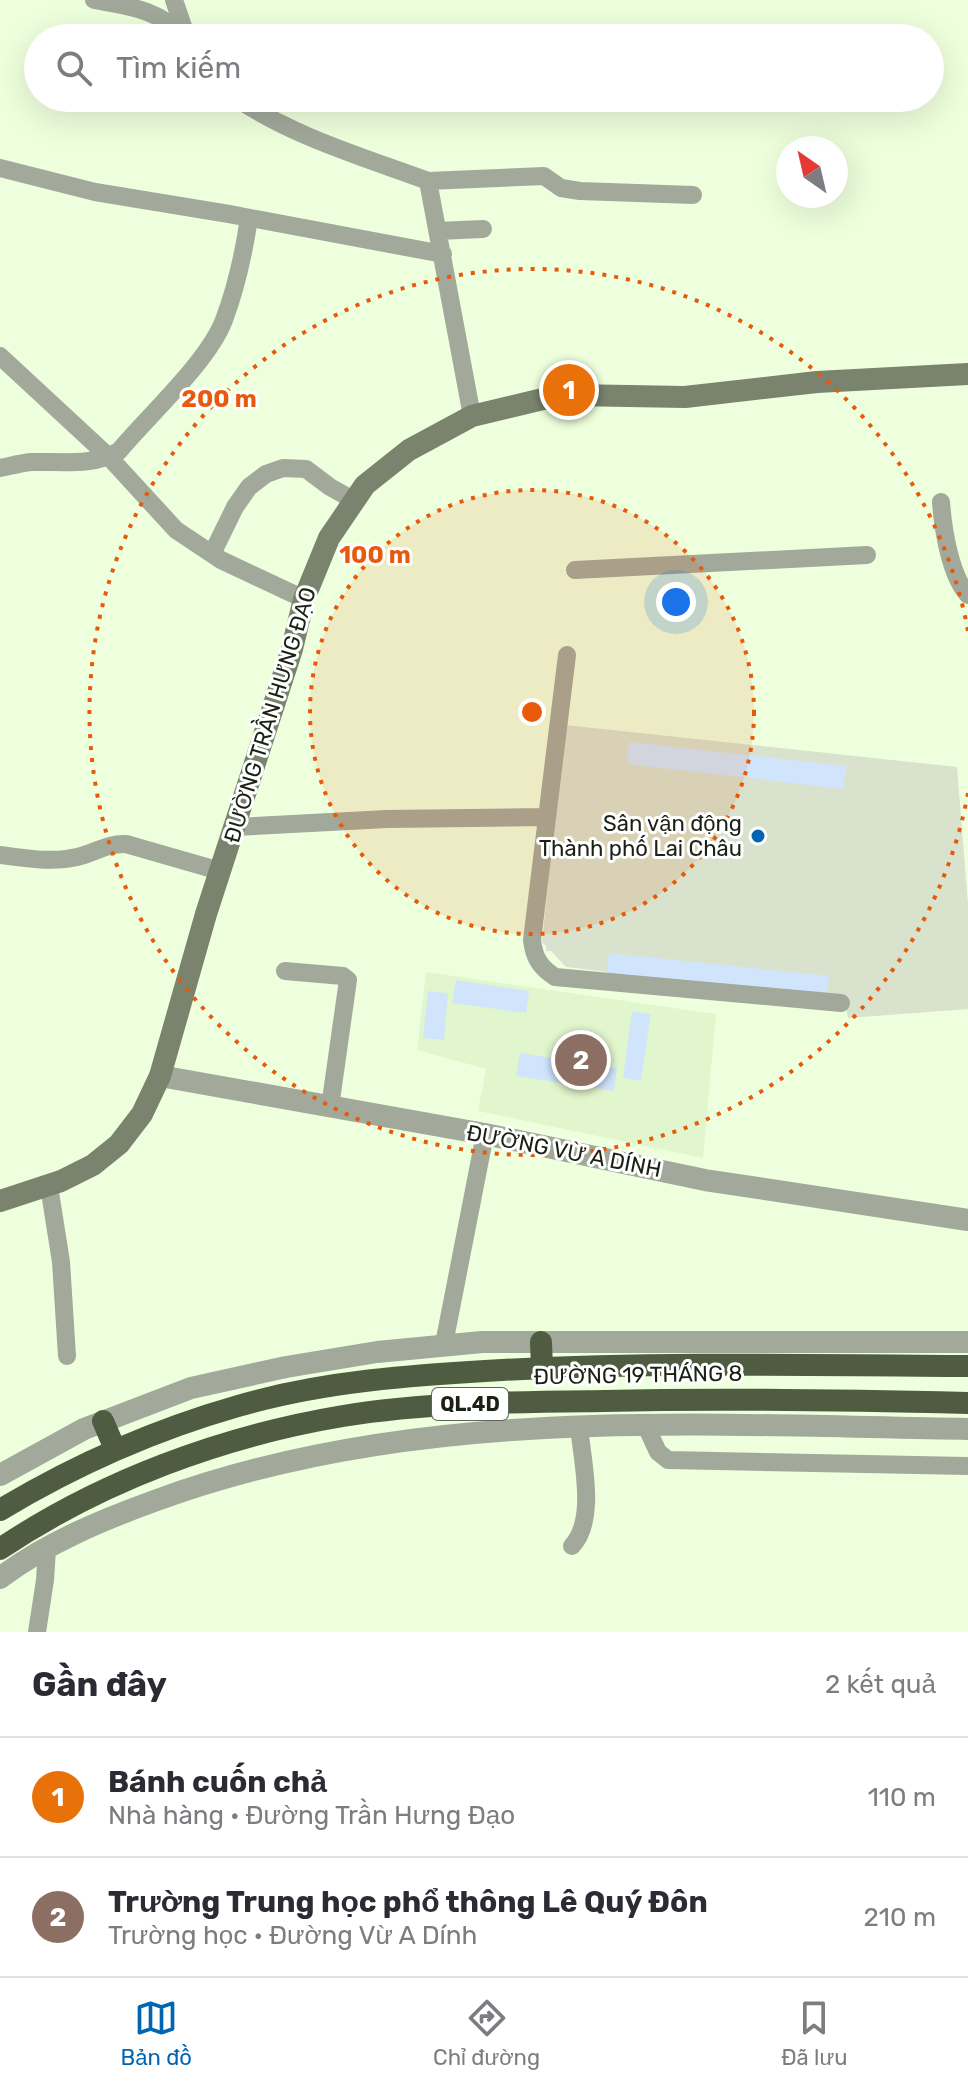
<!DOCTYPE html>
<html lang="vi">
<head>
<meta charset="utf-8">
<style>
	:root { --surface:#fff; --page:#f2f2f3; --text:#2b2b33; --muted:#7c7c81; --line:#e1e1e2; --accent:#0165b1 }
	body { margin:0; font-family:Rubik,sans-serif; background:var(--page); color:var(--text) }
	.compass { position:absolute; left:776px; top:136px; width:72px; height:72px; border-radius:50%; background:var(--surface); box-shadow:0 8px 32px #0002; rotate:326deg }
	.you { position:absolute; left:676px; top:602px; width:28px; height:28px; margin:-20px; border:6px solid #fff; border-radius:50%; background:#1a73e8; box-shadow:0 0 0 12px #1a73e833 }
	.badge { display:grid; place-items:center; width:52px; height:52px; border-radius:50%; background:var(--accent); color:#fff; font-size:26px; font-weight:700 }
	.pin { position:absolute; translate:-50% -50%; border:4px solid #fff; box-shadow:0 2px 8px #0006 }
	.list { margin:0; padding:0; list-style:none }
	h2 { display:flex; justify-content:space-between; align-items:center; height:104px; margin:0; padding:0 32px; font-size:34px }
	h2 small { font-size:26px; font-weight:400; color:var(--muted) }
	.list li { display:grid; grid-template-columns:52px 1fr auto; gap:24px; align-items:center; box-sizing:border-box; height:120px; padding:0 32px; border-top:2px solid var(--line) }
	.list b { display:block; font-size:30px; white-space:nowrap }
	.list p { margin:0; font-size:26px; white-space:nowrap; color:var(--muted) }
	.list em { font-size:26px; font-style:normal; color:var(--muted) }
	.icon { flex:none; width:44px; height:44px; fill:none; stroke:currentColor; stroke-width:2; stroke-linecap:round; stroke-linejoin:round }
	.map { position:relative; flex:none; width:968px; height:1632px; overflow:hidden }
	.search { position:absolute; background:var(--surface); box-shadow:0 8px 32px #0002; left:24px; right:24px; top:24px; height:88px; display:flex; align-items:center; gap:20px; box-sizing:border-box; padding:0 28px; border-radius:44px; color:var(--muted); font-size:30px }
	.sheet { height:344px; background:var(--surface) }
	nav { display:flex; justify-content:space-around; align-items:center; box-sizing:border-box; height:112px; border-top:2px solid var(--line); background:var(--surface); font-size:22px; color:var(--muted) }
	nav a { display:grid; justify-items:center; gap:4px }
	nav .on { color:var(--accent) }
	.map>svg:first-child { display:block }
	.built { fill:#e2f6cd }
	.pitch { fill:#d8e2cd }
	.building { fill:#d0e5fc }
	.lines { fill:none; stroke-linecap:round; stroke-linejoin:round }
	.minor { stroke:#a2a99b; stroke-width:18 }
	.tertiary { stroke:#a2a99b; stroke-width:22 }
	.secondary { stroke:#79836e; stroke-width:22 }
	.trunk { stroke:#505c42; stroke-width:22 }
	.ring { fill:none; stroke:#e8590c; stroke-width:4; stroke-dasharray:4 8 }
	.poi-dot { fill:#0165b1; stroke:#fff; stroke-width:3 }
	.labels { text-anchor:middle; dominant-baseline:central; stroke-width:6; stroke-linejoin:round; paint-order:stroke }
	.shield { fill:#fff; stroke:#5f645a; stroke-width:2 }
	.shield-label { font-size:20px; font-weight:bold; fill:#1b2114 }
	.street-label { font-size:22px; fill:#1b2114; stroke:#fff }
	.poi-label { font-size:22px; fill:#1b2114; stroke:#fff; text-anchor:end }
	.centre { fill:#e8590c; stroke:#fff; stroke-width:4 }
	.ring-label { font-size:24px; text-anchor:middle; font-weight:bold; fill:#e8590c; stroke:#fff; stroke-width:6; stroke-linejoin:round; paint-order:stroke }
</style>
</head>
<body>
<div class="map">
<svg width="968" height="1632" viewBox="0 0 968 1632">
	<rect width="100%" height="100%" fill="#efd"/>
	<!-- built -->
	<path class="built" d="M426 972 716 1014 703 1158 478 1111 486 1069 417 1050Z"/>
	<!-- pitch -->
	<path class="pitch" d="M565 725 957 767 968 904V1009L848 1018 845 1000 566 967 551 951H546V946L542 942Z"/>
	<!-- building -->
	<path class="building" d="M629 742 846 766 843 789 627 764Z
		M609 953 829 976 827 996 607 974Z
		M456 980 529 991 526 1013 452 1003Z
		M428 991 448 993 444 1040 423 1038Z
		M632 1011 651 1014 641 1081 623 1078Z
		M520 1053 617 1068 614 1091 516 1076Z"/>
	<g class="lines">
		<!-- minor -->
		<path class="minor" d="M94 0C132 7 158 9 186 38
			M174 0 186 35
			M236 98C294 137 363 157 428 181L472 416
			M0 168 95 192 229 214 443 254
			M428 181 544 176 561 188 580 191 693 195
			M438 231 483 229
			M0 356 109 457 176 530 221 560 304 599
			M0 468C10 466 21 463 31 462 60 461 93 467 119 451 149 415 208 362 224 320 236 288 244 252 249 218
			M941 502C943 529 950 575 968 595
			M212 554 235 507 249 487 266 474 283 468 306 469 330 487 355 501
			M575 570 867 555
			M567 655 532 940C534 958 540 967 555 977L841 1003
			M236 827 387 819 545 817
			M0 855C25 858 52 863 77 857 94 853 108 843 126 844L220 871
			M285 971 343 976 348 980 330 1107
			M49 1186 61 1262 67 1356
			M444 1344 485 1134
			M646 1426 658 1452 668 1460 968 1466
			M572 1546C597 1519 582 1461 579 1426
			M37 1632 45 1580 47 1549"/>
		<!-- tertiary -->
		<path class="tertiary" d="M160 1076 485 1134 705 1180 968 1220
			M0 1475 84 1429 191 1388 286 1367 377 1352 482 1342H968
			M0 1578C46 1543 104 1519 157 1500 416 1405 697 1425 968 1429"/>
		<!-- secondary -->
		<path class="secondary" d="M0 1201 61 1181 93 1165 119 1144 142 1114 160 1076 206 914 292 649 304 599 329 538 365 485 409 450 472 416 543 399 572 395 685 397 817 382 968 374"/>
		<!-- trunk -->
		<path class="trunk" d="M541 1342 542 1368
			M103 1421 115 1449
			M0 1510C75 1465 154 1430 238 1406 323 1381 414 1375 502 1370 657 1362 813 1365 968 1366
			M0 1549C101 1481 223 1436 343 1416 429 1402 517 1402 604 1401 725 1398 847 1400 968 1403"/>
	</g>
	<!-- distance rings -->
	<circle cx="532" cy="712" r="222" fill="#e8590c" fill-opacity=".12"/>
	<g class="ring">
		<circle cx="532" cy="712" r="222"/>
		<path d="M968 793A443 443 0 1 1 968 631"/>
	</g>
	<!-- markers -->
	<circle class="poi-dot" cx="758" cy="836" r="8"/>
	<g class="labels">
		<!-- shield labels -->
		<rect class="shield" x="432" y="1388" width="76" height="32" rx="6"/>
		<g class="shield-label">
			<text x="470" y="1404">QL.4D</text>
		</g>
		<!-- street labels -->
		<g class="street-label">
			<text transform="translate(270 715) rotate(-73)">ĐƯỜNG TRẦN HƯNG ĐẠO</text>
			<text transform="translate(564 1151) rotate(11)">ĐƯỜNG VỪ A DÍNH</text>
			<text transform="translate(638 1375) rotate(-1)">ĐƯỜNG 19 THÁNG 8</text>
		</g>
		<!-- poi labels -->
		<g class="poi-label">
			<text x="742" y="823">Sân vận động<tspan x="742" dy="25">Thành phố Lai Châu</tspan></text>
		</g>
	</g>
	<circle cx="532" cy="712" r="12" class="centre"/>
	<g class="ring-label">
		<text x="219" y="407">200 m</text>
		<text x="375" y="563">100 m</text>
	</g>
</svg>
<svg class="compass" viewBox="-18 -18 36 36"><path d="M0-13l5 13h-10z" fill="#e53935"/><path d="M0 13l5-13h-10z" fill="#7c7c81"/></svg>
<div class="you"></div>
<div class="pin badge" style="left:569px;top:390px;background:#e8710a">1</div>
<div class="pin badge" style="left:581px;top:1060px;background:#8d6e63">2</div>
<div class="search"><svg class="icon" aria-label="search" viewBox="0 0 24 24"><circle cx="10" cy="10" r="6"/><path d="M15 15l6 6"/></svg>Tìm kiếm</div>
</div>
<section class="sheet">
<h2>Gần đây<small>2 kết quả</small></h2>
<ul class="list">
<li><span class="badge" style="background:#e8710a">1</span><div><b>Bánh cuốn chả</b><p>Nhà hàng · Đường Trần Hưng Đạo</p></div><em>110 m</em></li>
<li><span class="badge" style="background:#8d6e63">2</span><div><b>Trường Trung học phổ thông Lê Quý Đôn</b><p>Trường học · Đường Vừ A Dính</p></div><em>210 m</em></li>
</ul>
</section>
<nav>
<a class="on"><svg class="icon" aria-label="map" viewBox="0 0 24 24"><path d="M3 6l6-2 6 2 6-2v14l-6 2-6-2-6 2zM9 4v14M15 6v14"/></svg>Bản đồ</a>
<a><svg class="icon" aria-label="directions" viewBox="0 0 24 24"><path d="M12 3l9 9-9 9-9-9zM9 14v-3h6M13 9l2 2-2 2"/></svg>Chỉ đường</a>
<a><svg class="icon" aria-label="saved" viewBox="0 0 24 24"><path d="M7 4h10v16l-5-4-5 4z"/></svg>Đã lưu</a>
</nav>
</body>
</html>
